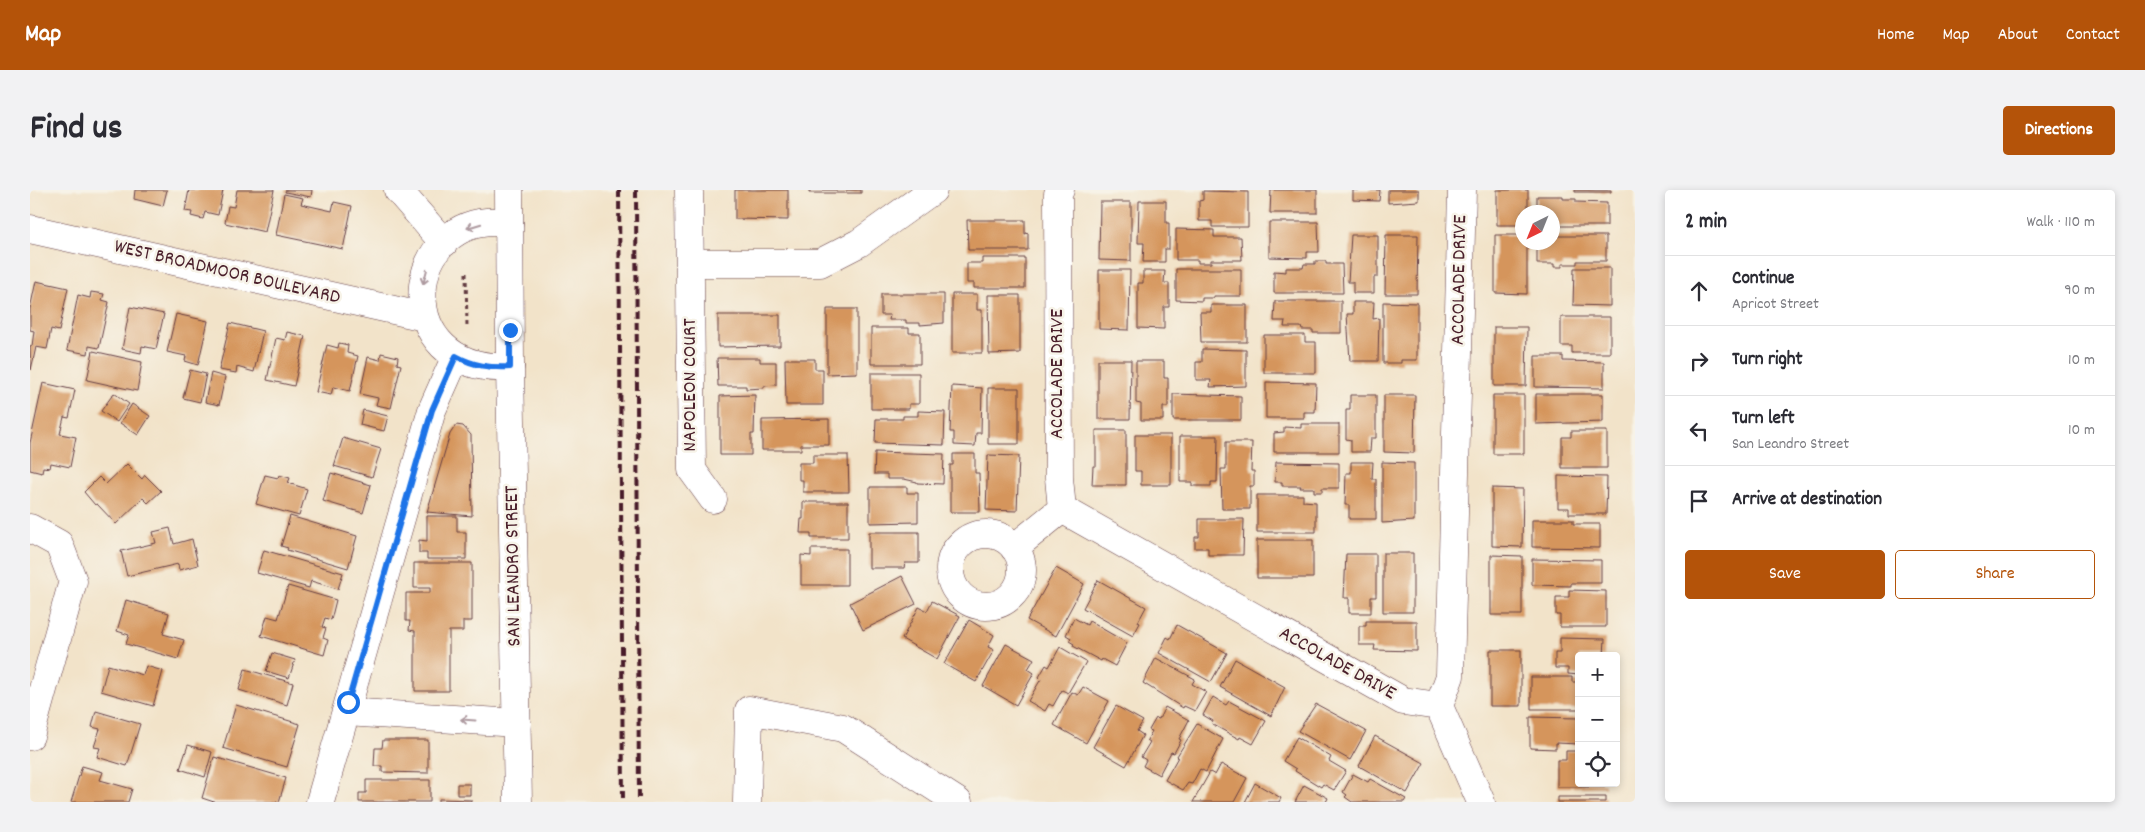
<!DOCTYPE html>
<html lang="en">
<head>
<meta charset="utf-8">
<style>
	:root { --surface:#fff; --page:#f2f2f3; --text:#2b2b33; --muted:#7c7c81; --line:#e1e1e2; --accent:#b45309 }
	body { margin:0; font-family:Dekko,sans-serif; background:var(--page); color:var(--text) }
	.controls { position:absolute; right:15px; bottom:15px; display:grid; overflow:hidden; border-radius:5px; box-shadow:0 2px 8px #0003 }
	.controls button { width:45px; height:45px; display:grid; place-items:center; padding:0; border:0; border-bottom:1px solid var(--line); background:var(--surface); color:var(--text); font:25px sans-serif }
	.compass { position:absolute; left:1485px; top:15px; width:45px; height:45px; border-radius:50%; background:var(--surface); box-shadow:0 2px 8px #0003; rotate:223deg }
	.stop { position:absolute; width:15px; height:15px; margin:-11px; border:4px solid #1a73e8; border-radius:50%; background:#fff }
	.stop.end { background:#1a73e8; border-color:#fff; box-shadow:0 1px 5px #0008 }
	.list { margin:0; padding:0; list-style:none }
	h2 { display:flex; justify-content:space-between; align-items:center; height:65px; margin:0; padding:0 20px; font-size:21px }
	h2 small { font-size:16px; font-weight:400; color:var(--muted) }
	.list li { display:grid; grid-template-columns:32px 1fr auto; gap:15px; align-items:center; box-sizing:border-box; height:70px; padding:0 20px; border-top:1px solid var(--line) }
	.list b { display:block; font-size:19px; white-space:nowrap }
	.list p { margin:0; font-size:16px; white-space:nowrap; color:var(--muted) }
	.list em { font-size:16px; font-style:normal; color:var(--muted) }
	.actions { display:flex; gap:10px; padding:15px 20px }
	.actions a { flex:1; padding:11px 0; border:1px solid var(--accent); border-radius:5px; text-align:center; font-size:18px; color:var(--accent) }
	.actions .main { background:var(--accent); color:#fff }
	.icon { flex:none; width:28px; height:28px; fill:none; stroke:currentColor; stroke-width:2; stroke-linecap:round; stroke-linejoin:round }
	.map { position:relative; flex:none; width:1605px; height:612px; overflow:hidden; border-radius:5px }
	header { display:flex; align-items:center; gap:30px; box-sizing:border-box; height:70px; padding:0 25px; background:var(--accent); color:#fff }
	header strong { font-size:24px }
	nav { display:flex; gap:28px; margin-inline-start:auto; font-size:18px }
	.intro { display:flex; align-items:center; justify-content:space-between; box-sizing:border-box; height:120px; padding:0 30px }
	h1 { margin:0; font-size:35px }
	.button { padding:12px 22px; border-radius:5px; background:var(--accent); color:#fff; font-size:18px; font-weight:700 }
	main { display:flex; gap:30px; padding:0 30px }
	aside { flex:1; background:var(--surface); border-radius:5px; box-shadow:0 2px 8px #0003 }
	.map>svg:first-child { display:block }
	.building { fill:#d5955b }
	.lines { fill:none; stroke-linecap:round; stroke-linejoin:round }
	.minor-casing { stroke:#633c43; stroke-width:29 }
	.major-casing { stroke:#633c43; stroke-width:29 }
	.path { stroke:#633c43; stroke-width:3; stroke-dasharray:4 4; stroke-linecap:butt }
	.minor { stroke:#fff; stroke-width:28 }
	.major { stroke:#fff; stroke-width:28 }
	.rail { stroke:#4a1f2b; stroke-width:4; stroke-dasharray:8 4; stroke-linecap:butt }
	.oneway { stroke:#ae9aa0 }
	.route { stroke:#1a73e8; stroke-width:6 }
	.labels { text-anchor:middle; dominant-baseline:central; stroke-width:5; stroke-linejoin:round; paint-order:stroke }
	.street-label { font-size:20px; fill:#4a1f2b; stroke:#f7f3e8 }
</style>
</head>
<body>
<header>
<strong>Map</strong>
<nav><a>Home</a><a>Map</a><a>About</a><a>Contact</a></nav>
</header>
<div class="intro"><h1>Find us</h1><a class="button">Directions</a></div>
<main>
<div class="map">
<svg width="1605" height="612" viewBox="0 0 1605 612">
	<rect width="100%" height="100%" fill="#f7f3e8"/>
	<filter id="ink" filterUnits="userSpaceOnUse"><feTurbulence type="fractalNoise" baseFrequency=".02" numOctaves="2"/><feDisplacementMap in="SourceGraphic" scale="10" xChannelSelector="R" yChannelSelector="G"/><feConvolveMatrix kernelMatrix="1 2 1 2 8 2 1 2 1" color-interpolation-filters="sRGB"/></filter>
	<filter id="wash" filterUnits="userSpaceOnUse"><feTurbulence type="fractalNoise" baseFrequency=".0096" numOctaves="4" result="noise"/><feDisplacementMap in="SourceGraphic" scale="20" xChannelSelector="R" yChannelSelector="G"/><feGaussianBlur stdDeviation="1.12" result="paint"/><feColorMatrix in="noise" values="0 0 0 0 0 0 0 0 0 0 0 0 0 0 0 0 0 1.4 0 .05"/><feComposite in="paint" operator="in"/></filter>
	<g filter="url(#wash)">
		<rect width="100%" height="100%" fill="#f2e3c9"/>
		<g id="blocks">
			<!-- building -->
			<path class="building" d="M105 0H137L133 16 104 9Z
				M159 0H193L188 25 175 22 173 29 161 26 162 22 155 21Z
				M207 0H244L235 42 195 33 198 16 204 17Z
				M256 0H282L281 7 255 2Z
				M705 0H758V30L705 29Z
				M779 0H831V3H779Z
				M1241 0H1287V23H1240Z
				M1323 0H1350L1349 11 1323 10Z
				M1358 0H1389V11L1358 13Z
				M1467 0H1498V22H1492V35H1467Z
				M1545 0H1581V2H1545Z
				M1173 1 1218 2V37H1182V31H1169V11L1173 10Z
				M254 4 273 8 271 14 302 21 304 12 322 16 313 59 246 45Z
				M1507 6H1533V9H1546V12L1577 13V36H1522V22H1507Z
				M1109 11H1136V33H1139V59H1135V72H1113L1114 53H1108Z
				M1070 12H1101V71L1069 70Z
				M937 30H995V44L998 43V60H938Z
				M1239 32H1288L1289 62H1277V68L1239 67Z
				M1146 39 1184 40V47H1211L1212 70H1181V73H1168V70H1146Z
				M1321 45H1348V87H1344V103H1323V92H1318Z
				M1356 45H1388L1387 104H1355Z
				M1465 45H1492V52H1497V104L1465 103Z
				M1522 46H1576V71H1547V74H1532V77H1524V74H1507V52H1522Z
				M952 68H995V98H944V93H937V73H952Z
				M1285 71H1296V74H1312L1313 103H1244V81L1256 82V78H1273L1274 74H1285Z
				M1544 78H1580V116L1543 115Z
				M1146 79H1211V106H1184V108H1172V111L1146 110Z
				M1069 80H1100L1099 140 1069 139Z
				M1113 81H1135L1134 93H1139V117H1134V139L1108 138V93H1113Z
				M6 91 38 98 29 141 21 139 17 159 6 157 1 180 0 156H2L4 141 0 140V119Z
				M61 102 74 104 72 110 79 112 69 158 59 156 58 164 37 160 48 105 60 108Z
				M851 104H914V133L890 135V133H876V130H859L860 125H851Z
				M922 104H947V120H952V163H922Z
				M958 105H990V163L959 164Z
				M1245 111H1311V143H1283V140H1272L1271 137H1254L1255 131H1244Z
				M1323 112H1344L1343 129 1349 128 1348 171H1320L1317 124H1323Z
				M1353 112 1387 113V170H1371V173H1353Z
				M1181 115H1217V152H1171L1170 122H1181Z
				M100 117 134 124 126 159 112 156 111 163 92 159Z
				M797 119H827V183L797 184Z
				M146 124 178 131 168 175 155 171 156 166 137 162Z
				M688 125H750V156L688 157Z
				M1531 127H1580V163H1542V156H1531Z
				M200 133 233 141 224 182 207 177 206 183 189 180Z
				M1464 137H1497L1496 196H1464Z
				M841 138H879V143H890V174H841Z
				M257 142 275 146 264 196 237 190 246 148 255 150Z
				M1234 145H1275V152H1286V183H1234Z
				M309 153 318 155 317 163 328 166 320 201 303 197 301 205 286 202 297 155 308 158Z
				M1172 159 1216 160V196L1180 197 1181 190H1166V172H1172Z
				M63 161 112 172 107 201 57 190Z
				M351 163 368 167 367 174 371 175 361 218 346 215 348 208 330 204 338 167 350 170Z
				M1505 166H1533V171L1574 172V198L1505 197Z
				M687 168H730V172H746V195L734 196V198L716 199V196H688Z
				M755 169H785V179H793V215H756Z
				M1068 170H1101L1100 229H1068Z
				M1106 171H1134V188H1138V217H1133V230H1111V214L1106 213Z
				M160 180 176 184 170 212 153 208Z
				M181 183 195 187 189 215 175 212Z
				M841 183H889V214H879V219H841Z
				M1236 192 1286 193 1285 222H1274V228H1236Z
				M13 193 45 200 39 228 34 227 30 244 46 247 40 277 21 273 20 278 13 277 12 283 0 280V253Z
				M922 196 952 198 951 243H946L945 256 924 255V242H920Z
				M958 198H989V254H958Z
				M84 203 99 214 87 232 71 221Z
				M1143 204 1211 206V230H1143Z
				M1506 204H1573V232L1506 234Z
				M725 205 724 244H721V265H690V206Z
				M1320 205H1346V248H1341L1340 262H1321V250L1316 249V220H1320Z
				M1354 205H1385L1384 263 1354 262Z
				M1463 205H1494V264H1463Z
				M102 214 120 226 108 245 90 233Z
				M333 220 358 226 354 241 330 235Z
				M888 221 915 222 914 255 845 253 846 229H873V226H888Z
				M799 229V255H771V260H732V230Z
				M1271 234H1309V262H1244V243L1254 242V237L1271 238Z
				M426 235 433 236 441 245 442 326 397 322 420 244Z
				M1066 240H1096V295H1062L1063 276H1066Z
				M1541 241H1577V278H1532V247H1541Z
				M1105 245H1141V295H1111V281H1105Z
				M1150 246H1188L1187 292H1181V296H1162V292H1150Z
				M313 248 351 259 342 287 304 276Z
				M1196 252H1222L1221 281H1224V296H1220V319H1192L1191 279H1196Z
				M845 262 914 264 913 294 887 293V292L874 289H857V284H844Z
				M923 264H945V283H949L950 322H920V275H923Z
				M783 265H818L819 302H773V290H769V273H783Z
				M958 265 989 266 987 321 956 320Z
				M1246 272 1309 273V298H1292V302H1284V298H1270L1271 296H1252V292H1245Z
				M1321 272H1343L1342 289H1346V329H1319V315H1315L1316 283H1321Z
				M1352 272 1384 273V331L1352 333Z
				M97 274 112 289 115 285 131 301 118 313 113 308 86 334 67 314 65 315 54 302 69 287 76 294Z
				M301 283 341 295 333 323 293 311Z
				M235 285 248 288 249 285 260 288 258 293 277 299 269 326 226 314Z
				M1528 286 1577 287 1576 324H1539V318H1528Z
				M840 297H877V303H888V332L840 333Z
				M1462 298 1493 299 1492 357 1462 356Z
				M1227 305H1273V311L1286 312V342H1227Z
				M773 312H818V348H781V343H770L771 329H773Z
				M260 326 327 346 318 378 257 360 258 358 251 356Z
				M397 326H427V342H436V369H397V363H389V350L397 351Z
				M1169 329H1214L1213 365H1178V358H1165V347H1169Z
				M1502 330H1543V334H1570V358L1502 357Z
				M140 338 144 354 162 349 168 375 149 380 148 374 97 386 91 361 126 353 123 342Z
				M839 342H889V373H875L874 378H839Z
				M1227 350H1283V388H1227Z
				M781 359H817V395H771V365L781 366Z
				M234 360 313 383 308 399 281 391 279 398 227 383Z
				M1353 363H1383V422H1353Z
				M1316 364H1346V407H1341V423H1319V408H1314Z
				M1461 365 1492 366V425H1461Z
				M1502 369 1571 370V393H1541V396L1502 395Z
				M384 373H442V431H433V441H419V501H385V441L379 440 380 431H376V403H400V398H384Z
				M1026 378 1054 394 1026 446 997 430Z
				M872 386 886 414 833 440 820 413Z
				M1068 390 1116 417 1108 432 1110 433 1103 446 1053 418Z
				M258 396 306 410 301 430 295 428 292 437 296 438 293 448 298 450 294 465 231 446 237 426 248 429Z
				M1539 400 1576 401V437H1530V425H1526V407H1539Z
				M96 410 139 423 133 444 154 450 148 469 96 454 99 445 87 441Z
				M902 411 930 426 907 469 872 449 889 417 897 421Z
				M1044 428 1057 435 1059 431 1097 453 1085 476 1072 469 1071 471 1043 456 1044 454 1039 451 1041 448 1036 445Z
				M939 430 964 445 958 457 964 460 946 492 914 474Z
				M1336 431H1387V461L1344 460 1345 455H1329V436H1336Z
				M1147 435 1197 463 1181 492 1129 463 1137 447 1140 449Z
				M1530 448 1575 449 1574 466H1549V485L1538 484V478H1525V463H1530Z
				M976 454 1004 469 998 479 1004 483 986 515 953 496Z
				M1030 457 1056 472 1038 503 1032 500 1023 516 1019 514 1015 521 998 511 1011 489 1009 487 1016 475 1019 477Z
				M1460 460H1491V516H1460Z
				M242 463 265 470 259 488 236 481Z
				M1126 468 1165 489 1162 494 1176 502 1165 521 1154 516 1153 518 1113 493Z
				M1205 469 1255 497 1241 526 1190 497Z
				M78 475 113 485 116 476 133 481 123 516 71 501Z
				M215 479 263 493 257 515 209 500Z
				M1501 487H1542V492H1549V519H1501Z
				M1053 497 1079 511 1056 553 1024 535 1042 502 1048 505Z
				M1183 507 1196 515 1199 511 1236 531 1223 554 1210 547 1209 549 1182 534 1183 531 1173 525Z
				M1286 514 1336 541 1320 570 1268 541Z
				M206 515 270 534 257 577 193 558Z
				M1086 516 1113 531 1107 541 1113 545 1096 576 1063 557Z
				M1135 517 1159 530 1149 549 1151 550 1144 563 1141 562 1129 585 1113 576 1116 570 1111 567 1120 552 1117 550 1122 541 1119 540 1126 528 1129 529Z
				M66 521 110 534 97 576 67 567 70 558 64 557 70 539 62 537Z
				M1500 527 1549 528V554L1526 553V559L1500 558Z
				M1167 534 1193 549 1176 582 1170 579 1162 594 1158 593 1153 600 1135 590 1148 567 1147 566Z
				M1345 546 1394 573 1377 603 1329 576Z
				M1267 547 1301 567 1299 571 1316 581 1304 600 1293 594 1291 597 1265 581 1266 579 1253 571Z
				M353 550H398V583L352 582V576H344L345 558H352Z
				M158 555 182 562 175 587 150 579Z
				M1536 561H1549V593H1575V597H1527V570H1536Z
				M184 567 256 588 249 612H184L172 608Z
				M1191 574 1217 588 1204 612H1163L1180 582 1185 585Z
				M52 576 73 582 70 590 102 599 98 612H41Z
				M1323 584 1338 592 1340 589 1376 609 1374 612H1322L1315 607 1317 605 1313 602Z
				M336 590H400V612H329V603H336Z
				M1225 593 1251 608 1249 612H1215Z
				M427 594H440V605H427Z
				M1274 595 1298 608 1296 612H1265Z
				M1528 607H1576V612H1528Z
				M409 609 441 610V612H409Z"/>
		</g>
	</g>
	<g filter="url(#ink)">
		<use href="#blocks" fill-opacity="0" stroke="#633c43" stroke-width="1"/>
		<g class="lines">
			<!-- minor casing -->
			<g class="minor-casing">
				<path id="minor" d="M368 0 414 53
					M659 0 662 280 683 309
					M1030 0 1028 4 1029 288 1032 319 1373 511 1409 516 1420 486 1432 0
					M479 33C370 17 357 185 480 177
					M0 39 395 127
					M660 73H790L829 53 903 0
					M0 338 29 354 43 391 0 546
					M920 380a36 36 0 1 1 72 0a36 36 0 1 1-72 0Z
					M984 358 1032 319
					M1409 516 1451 612
					M316 522 487 533
					M290 612 402 220 426 166
					M717 612 719 520 813 538 928 612"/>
			</g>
			<!-- major casing -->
			<g class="major-casing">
				<path id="major" d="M479 0 480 177 488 612"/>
			</g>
			<!-- path -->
			<path class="path" d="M436 83 437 137"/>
			<!-- minor -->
			<use href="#minor" class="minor"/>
			<!-- major -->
			<use href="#major" class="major"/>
			<!-- rail -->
			<path class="rail" d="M589 0 593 612
				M606 0 609 612"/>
		</g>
		<!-- one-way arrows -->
		<defs><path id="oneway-shaft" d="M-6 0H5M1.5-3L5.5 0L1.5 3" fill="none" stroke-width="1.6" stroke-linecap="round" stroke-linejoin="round" transform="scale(1.25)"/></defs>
		<g class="oneway">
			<use href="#oneway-shaft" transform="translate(444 36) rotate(163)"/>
			<use href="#oneway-shaft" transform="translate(395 87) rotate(105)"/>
			<use href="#oneway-shaft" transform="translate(438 530) rotate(-176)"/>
		</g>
	</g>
	<g class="lines" filter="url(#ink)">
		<!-- route -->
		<path class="route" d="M318 512 402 220 426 166C444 176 460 178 480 177V140"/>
	</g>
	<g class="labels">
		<!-- street labels -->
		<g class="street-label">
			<text transform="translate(197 83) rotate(13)">WEST BROADMOOR BOULEVARD</text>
			<text transform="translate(1430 90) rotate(-89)">ACCOLADE DRIVE</text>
			<text transform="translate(1028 184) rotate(-90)">ACCOLADE DRIVE</text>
			<text transform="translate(661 195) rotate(-90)">NAPOLEON COURT</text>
			<text transform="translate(484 376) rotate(-91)">SAN LEANDRO STREET</text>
			<text transform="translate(1307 474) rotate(29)">ACCOLADE DRIVE</text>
		</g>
	</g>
</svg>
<div class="controls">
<button>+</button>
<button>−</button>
<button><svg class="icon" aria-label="locate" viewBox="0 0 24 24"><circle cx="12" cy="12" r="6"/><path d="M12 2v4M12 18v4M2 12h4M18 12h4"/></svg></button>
</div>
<svg class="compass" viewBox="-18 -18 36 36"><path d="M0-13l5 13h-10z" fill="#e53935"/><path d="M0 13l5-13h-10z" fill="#7c7c81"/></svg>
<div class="stop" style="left:318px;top:512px"></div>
<div class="stop end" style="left:480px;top:140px"></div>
</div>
<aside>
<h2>2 min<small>Walk · 110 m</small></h2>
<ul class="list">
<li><svg class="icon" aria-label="ahead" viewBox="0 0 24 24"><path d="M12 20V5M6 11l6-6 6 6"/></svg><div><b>Continue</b><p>Apricot Street</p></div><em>90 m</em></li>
<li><svg class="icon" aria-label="right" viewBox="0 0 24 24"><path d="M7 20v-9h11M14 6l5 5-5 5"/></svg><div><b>Turn right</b></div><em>10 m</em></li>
<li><svg class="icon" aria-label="left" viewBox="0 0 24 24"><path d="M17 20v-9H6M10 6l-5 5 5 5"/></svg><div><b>Turn left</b><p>San Leandro Street</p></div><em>10 m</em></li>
<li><svg class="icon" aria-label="arrive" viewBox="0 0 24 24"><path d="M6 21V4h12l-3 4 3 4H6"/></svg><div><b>Arrive at destination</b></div></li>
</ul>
<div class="actions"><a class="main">Save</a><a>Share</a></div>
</aside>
</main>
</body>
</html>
